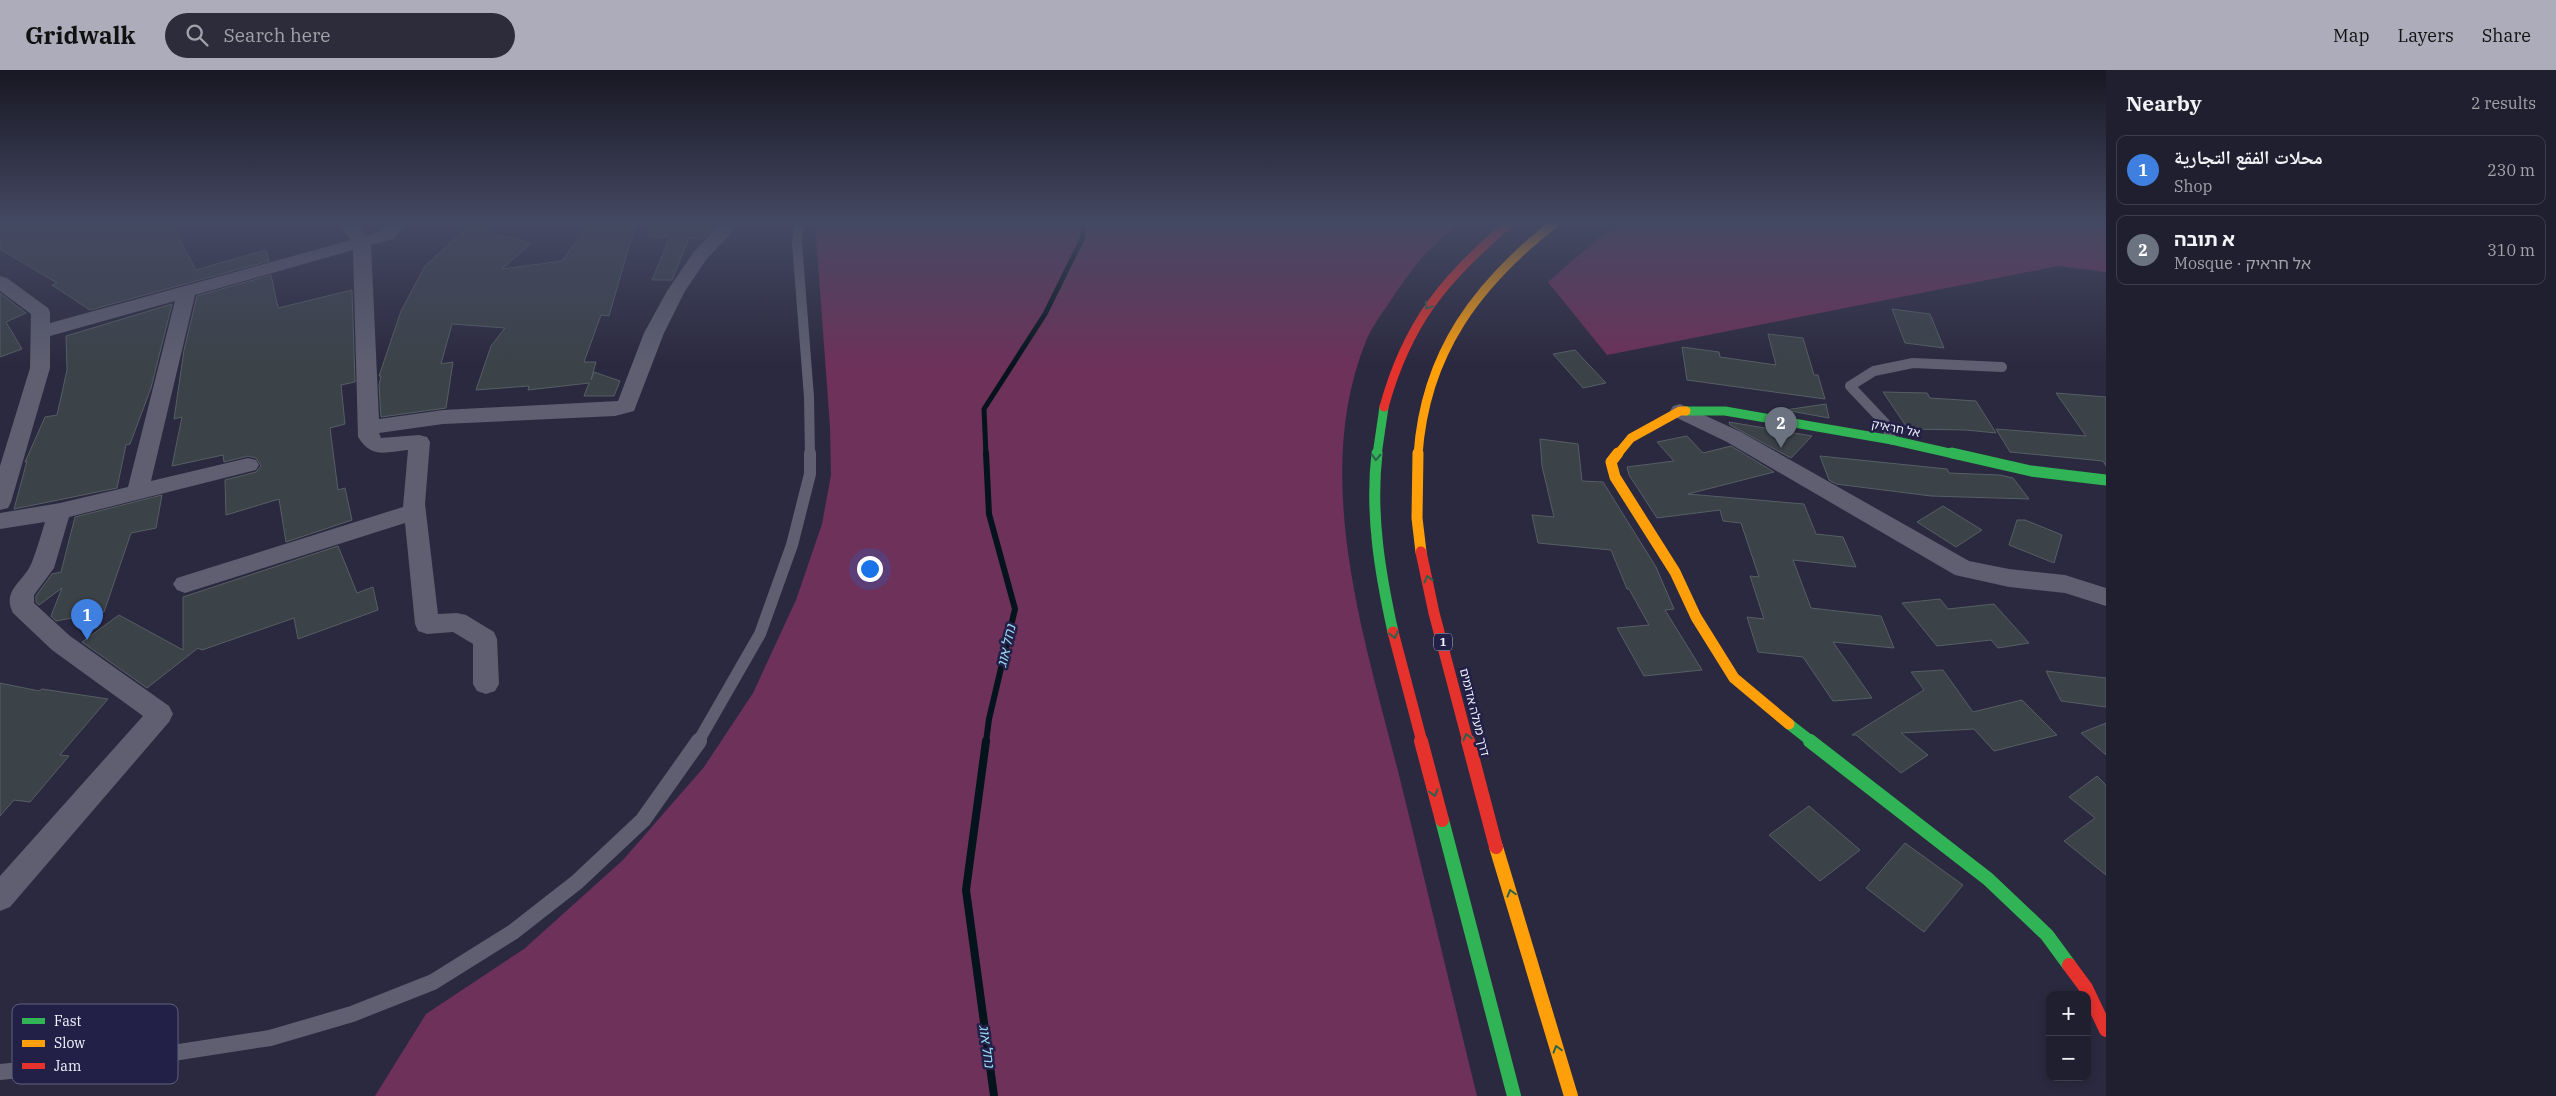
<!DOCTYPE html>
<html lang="en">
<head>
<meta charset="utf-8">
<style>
	:root { --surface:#201f2f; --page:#2d2c3b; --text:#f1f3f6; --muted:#a2a2aa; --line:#3d3d4b; --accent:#acacba }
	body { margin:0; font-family:"IBM Plex Serif","Noto Naskh Arabic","Noto Sans Hebrew",serif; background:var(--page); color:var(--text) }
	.controls { position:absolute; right:15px; bottom:15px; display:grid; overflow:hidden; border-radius:10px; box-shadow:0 2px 8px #0003 }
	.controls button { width:45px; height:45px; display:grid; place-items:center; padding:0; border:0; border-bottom:1px solid var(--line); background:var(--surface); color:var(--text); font:25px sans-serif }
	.you { position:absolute; left:869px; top:498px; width:18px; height:18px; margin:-12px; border:4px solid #fff; border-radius:50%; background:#1a73e8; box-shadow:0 0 0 8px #1a73e833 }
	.badge { display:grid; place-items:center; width:32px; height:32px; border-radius:50%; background:var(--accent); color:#fff; font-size:16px; font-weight:700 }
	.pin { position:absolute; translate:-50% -41px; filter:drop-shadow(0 1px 2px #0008) }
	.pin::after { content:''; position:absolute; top:26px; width:18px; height:15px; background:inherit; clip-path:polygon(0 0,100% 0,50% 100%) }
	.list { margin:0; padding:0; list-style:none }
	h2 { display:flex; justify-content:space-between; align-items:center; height:65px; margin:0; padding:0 20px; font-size:21px }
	h2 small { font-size:16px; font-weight:400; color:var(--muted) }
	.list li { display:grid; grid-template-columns:32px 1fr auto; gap:15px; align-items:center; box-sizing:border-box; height:70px; margin:0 10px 10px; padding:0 10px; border:1px solid var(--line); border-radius:10px }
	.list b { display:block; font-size:19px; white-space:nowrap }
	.list p { margin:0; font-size:16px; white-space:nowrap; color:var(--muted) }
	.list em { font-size:16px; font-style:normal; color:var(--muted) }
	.icon { flex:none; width:28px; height:28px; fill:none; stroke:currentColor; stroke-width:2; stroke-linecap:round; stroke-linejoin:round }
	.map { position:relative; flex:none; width:2106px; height:1026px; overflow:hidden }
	header { display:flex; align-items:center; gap:30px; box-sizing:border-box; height:70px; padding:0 25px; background:var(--accent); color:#111 }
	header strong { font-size:24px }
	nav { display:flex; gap:28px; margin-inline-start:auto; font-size:18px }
	.search { width:350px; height:45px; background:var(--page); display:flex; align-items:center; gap:12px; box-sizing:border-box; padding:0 18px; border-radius:28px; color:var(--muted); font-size:19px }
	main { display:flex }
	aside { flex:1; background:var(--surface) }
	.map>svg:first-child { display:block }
	.green { fill:#6d315a }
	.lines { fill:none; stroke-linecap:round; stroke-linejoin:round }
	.stream-far2 { stroke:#04131c; stroke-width:5 }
	.stream-far1 { stroke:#04131c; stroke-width:6 }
	.stream { stroke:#04131c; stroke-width:8 }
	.building { fill:#3b4248; stroke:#555f64 }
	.lane-far2 { stroke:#5f5f71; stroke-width:10 }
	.lane-far1 { stroke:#5f5f71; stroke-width:12 }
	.lane { stroke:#5f5f71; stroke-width:16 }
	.street { fill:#5f5f71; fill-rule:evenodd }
	.fast-far2 { stroke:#30b455; stroke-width:9 }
	.fast-far1 { stroke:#30b455; stroke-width:11 }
	.fast { stroke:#30b455; stroke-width:14 }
	.slow-far2 { stroke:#ff9f0a; stroke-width:9 }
	.slow-far1 { stroke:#ff9f0a; stroke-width:11 }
	.slow { stroke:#ff9f0a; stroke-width:14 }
	.jam-far2 { stroke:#e5322d; stroke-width:9 }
	.jam-far1 { stroke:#e5322d; stroke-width:11 }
	.jam { stroke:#e5322d; stroke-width:14 }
	.oneway { stroke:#29634e }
	.labels { text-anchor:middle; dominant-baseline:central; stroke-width:5; stroke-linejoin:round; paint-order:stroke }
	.shield { fill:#232048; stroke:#b4b4c7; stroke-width:1 }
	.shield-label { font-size:11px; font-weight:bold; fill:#f2f3fd }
	.street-label { font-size:12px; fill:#f2f3fd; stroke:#232048 }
	.water-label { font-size:14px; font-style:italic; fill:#95d7f0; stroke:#232048 }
	.key { fill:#232048; stroke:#615f7e; stroke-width:1 }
	.key-label { font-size:14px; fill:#f2f3fd }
</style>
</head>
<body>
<header>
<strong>Gridwalk</strong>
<div class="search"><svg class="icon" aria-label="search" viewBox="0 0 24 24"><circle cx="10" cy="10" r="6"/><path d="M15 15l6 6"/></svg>Search here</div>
<nav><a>Map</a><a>Layers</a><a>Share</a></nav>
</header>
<main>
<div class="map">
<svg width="2106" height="1026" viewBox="0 0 2106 1026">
	<rect width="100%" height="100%" fill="#2b293f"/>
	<!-- green -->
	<path class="green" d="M815 152H1461C1432 173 1412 198 1393 227 1384 241 1372 256 1366 271 1310 409 1366 573 1400 709 1426 815 1451 920 1477 1026H375L426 944 524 879 623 790 704 697 753 623 796 530 822 454 831 405 830 357Z
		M1630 152H2106V202L2058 196 1607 285 1548 212 1601 166Z"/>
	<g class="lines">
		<!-- stream-far2 -->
		<path class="stream-far2" d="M986 385 984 339 1045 244 1083 167V152"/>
		<!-- stream-far1 -->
		<path class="stream-far1" d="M986 672 989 649 1015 539 989 444 986 383"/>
		<!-- stream -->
		<path class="stream" d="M986 671 966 820 994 1026"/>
	</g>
	<!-- building -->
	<path class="building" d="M0 152H170L196 200 266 180 269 191 90 240 52 215 57 213 0 179Z
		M473 152H494L485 162 531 173 502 199 562 191 590 152H636L609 246 601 245 584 292H596L591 310 594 302 620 311 614 326H584L589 313 528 320 529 316 476 320 491 276 505 258 452 254 441 294 453 292 446 338 381 347 379 315 381 306H379L401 241 425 196Z
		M649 152H715L704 169 689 168 672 210H652L670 167H649Z
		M271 205 278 238 352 220 355 312 341 315 345 354 330 358 338 420 345 418 352 450 286 472 279 429 226 445 225 410 256 402 261 396 256 388 248 386 224 392 223 385 172 396 182 347 174 349 184 280 197 226Z
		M0 223 26 243 6 252 22 279 0 287Z
		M172 234 151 318 130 374 126 375 117 418 14 439 27 391 25 392 45 347 57 345 67 300 66 266Z
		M1892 239 1930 244 1944 278 1905 273Z
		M1768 264 1803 268 1814 305H1818L1825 329 1687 310 1682 277 1719 282 1720 287 1776 295Z
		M1575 280 1606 313 1583 318 1553 284Z
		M1883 322 1927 323 1930 328 1976 331 1996 363 1966 360 1908 359Z
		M2056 323 2106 327V396L2103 391 2010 382 1996 359 2086 366Z
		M1826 334 1829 348 1785 340Z
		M1729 352 1812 366 1791 388 1730 355Z
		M1687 366 1703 383 1731 376 1774 402 1688 424 1804 434 1816 464 1843 467 1856 497 1793 490 1811 538 1881 546 1894 578 1833 572 1872 628 1833 631 1803 587 1758 582 1747 547 1764 549 1750 506 1759 507 1741 453 1723 451 1720 440 1657 448 1629 405 1627 397 1674 391 1657 372Z
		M1540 369 1578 374 1582 411 1603 412 1656 497 1674 539 1665 540 1702 600 1644 606 1617 558 1649 555 1629 519H1627L1611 480 1538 473 1532 445 1554 447 1542 396Z
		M1820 386 1947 399 1949 403 2000 405 2013 408 2029 429 1931 426 1836 414 1829 410Z
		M162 425 156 458 131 463 104 542 56 551 51 546 62 518 39 535 36 532V526L52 504 61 502 75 447Z
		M1943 436 1982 460 1956 477 1917 452Z
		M2017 450H2025L2062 465 2054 493 2009 475Z
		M338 476 357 523 373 517 378 540 298 569 294 548 202 580 198 578 147 618 82 572 119 545 183 580V527Z
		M1940 529 1948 539 1994 534 2029 573 1998 578 1991 570 1937 576 1902 533Z
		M1943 600 1973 642 2022 630 2057 665 1994 681 1974 659 1901 663 1928 685 1901 703 1856 665H1852L1924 620 1911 602Z
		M2046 601 2106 608V637L2061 631Z
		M0 613 39 621 42 619 108 629 60 685 69 686 30 732 14 730 0 746Z
		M2106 653V685L2081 663Z
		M2097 706 2106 715V805L2064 771 2095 748 2069 727Z
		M1809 736 1860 780 1820 811 1769 765Z
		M1905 773 1963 815 1924 862 1866 818Z"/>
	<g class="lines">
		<!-- lane-far2 -->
		<path class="lane-far2" d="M799 152 797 173 809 327 810 385
			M1892 370 1885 353 1850 316 1874 301 1913 293 2002 297"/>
		<!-- lane-far1 -->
		<path class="lane-far1" d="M698 672 760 564 792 475 810 404V383"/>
		<!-- lane -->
		<path class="lane" d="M0 1002 147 987 270 968 352 944 433 912 513 862 577 812 643 750 699 671"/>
		<!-- street -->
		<path class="street" d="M336 152H354L366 166 381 161 390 152 408 153 393 169 371 175 379 349 443 340 618 331 644 263 667 221 693 183 716 158 718 152H736L730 164 706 190 685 221 664 263 634 341 615 346 443 354 379 363 381 368 419 365 427 367 430 372 425 434 438 544 457 543 466 545 494 562 497 569 499 614 495 621 486 624 477 621 473 614V574L453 562 427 564 418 561 415 554 405 453 185 523 177 520 173 514 177 508 403 437 408 380C385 382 372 389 358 367L353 180 195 225 151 411 248 388 256 390 259 395 256 400 248 402 69 447 54 498 34 525V533L70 566 169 636 173 644 169 652 10 837 0 841V806L143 646 52 580 13 543C1 520 25 511 32 492 37 479 41 465 45 452L0 459V443L60 433 128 417 175 231 50 266V298L11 432 8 438 0 440V396L30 298 31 244 0 221V206L7 208 48 238 50 242V253L351 170Z
			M1680 334 1741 362 1969 491 2009 499 2065 505 2106 518V536L2065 523 2009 517 1955 505 1727 372 1673 346 1670 341 1673 336Z"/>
		<!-- fast-far2 -->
		<path class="fast-far2" d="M1686 341H1725L1892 370 1958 385
			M1377 385 1384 337"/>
		<!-- fast-far1 -->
		<path class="fast-far1" d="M1377 383C1370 444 1380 503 1393 562
			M1952 383 2031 401 2106 410
			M1789 654 1812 672"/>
		<!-- fast -->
		<path class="fast" d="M1810 671 1988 809 2047 865 2069 895
			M1442 750 1514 1026"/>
		<!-- slow-far2 -->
		<path class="slow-far2" d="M1418 385C1425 282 1478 213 1556 152
			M1617 385 1631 368 1680 341H1686"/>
		<!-- slow-far1 -->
		<path class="slow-far1" d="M1418 383 1417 448 1421 482
			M1618 383 1611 392 1615 407 1675 502 1696 547 1734 608 1789 654"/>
		<!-- slow -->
		<path class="slow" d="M1496 777 1571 1026"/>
		<!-- jam-far2 -->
		<path class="jam-far2" d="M1384 337C1407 253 1445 207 1511 152"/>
		<!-- jam-far1 -->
		<path class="jam-far1" d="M1421 482 1434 543 1468 672
			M1393 562 1422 672"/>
		<!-- jam -->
		<path class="jam" d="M1421 671 1442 750
			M1468 671 1496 777
			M2069 895 2086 918 2106 960"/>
	</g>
	<!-- one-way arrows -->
	<defs><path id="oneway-chevron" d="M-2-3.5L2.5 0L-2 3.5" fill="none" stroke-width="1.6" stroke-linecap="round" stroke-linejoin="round" transform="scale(1.25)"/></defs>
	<g class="oneway">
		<use href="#oneway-chevron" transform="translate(1428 236) rotate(124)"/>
		<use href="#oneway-chevron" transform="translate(1376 387) rotate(93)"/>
		<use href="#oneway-chevron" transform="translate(1428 509) rotate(-104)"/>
		<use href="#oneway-chevron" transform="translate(1394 565) rotate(77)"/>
		<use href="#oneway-chevron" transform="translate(1467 667) rotate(-104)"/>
		<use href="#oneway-chevron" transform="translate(1434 723) rotate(75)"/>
		<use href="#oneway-chevron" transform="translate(1511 823) rotate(-106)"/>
		<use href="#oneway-chevron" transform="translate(1557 979) rotate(-106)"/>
	</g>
	<!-- sky -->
	<linearGradient id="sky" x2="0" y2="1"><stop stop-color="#181723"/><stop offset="0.52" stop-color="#444963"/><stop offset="1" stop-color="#444963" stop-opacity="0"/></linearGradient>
	<rect width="2106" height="295" fill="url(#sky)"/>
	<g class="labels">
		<!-- shield labels -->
		<rect class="shield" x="1434" y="563.5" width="18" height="17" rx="4"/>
		<g class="shield-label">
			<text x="1443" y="572">1</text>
		</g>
		<!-- street labels -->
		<g class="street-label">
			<text transform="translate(1896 358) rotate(11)">אל חראיק</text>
			<text transform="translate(1475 642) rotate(76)">דרך מעלה אדומים</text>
		</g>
		<!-- water labels -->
		<g class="water-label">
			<text transform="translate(1006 576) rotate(-77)">נחל אוג</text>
			<text transform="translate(987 976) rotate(82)">נחל אוג</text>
		</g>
	</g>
	<!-- legend -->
	<rect x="12" y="934" width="166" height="80" rx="8" class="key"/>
	<rect x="22" y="948" width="23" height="6" fill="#30b455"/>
	<rect x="22" y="970" width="23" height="7" fill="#ff9f0a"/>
	<rect x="22" y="993" width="23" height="6" fill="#e5322d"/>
	<g class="key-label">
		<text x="54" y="956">Fast</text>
		<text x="54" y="978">Slow</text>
		<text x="54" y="1001">Jam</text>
	</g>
</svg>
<div class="controls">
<button>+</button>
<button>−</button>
</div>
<div class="you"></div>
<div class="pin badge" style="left:87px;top:570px;background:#3f7fe0">1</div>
<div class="pin badge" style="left:1781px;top:378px;background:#6b7280">2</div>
</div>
<aside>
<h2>Nearby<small>2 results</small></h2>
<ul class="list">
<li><span class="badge" style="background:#3f7fe0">1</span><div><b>محلات الفقع التجارية</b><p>Shop</p></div><em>230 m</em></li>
<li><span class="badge" style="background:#6b7280">2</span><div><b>א תובה</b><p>Mosque · אל חראיק</p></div><em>310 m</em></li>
</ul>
</aside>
</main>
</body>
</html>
